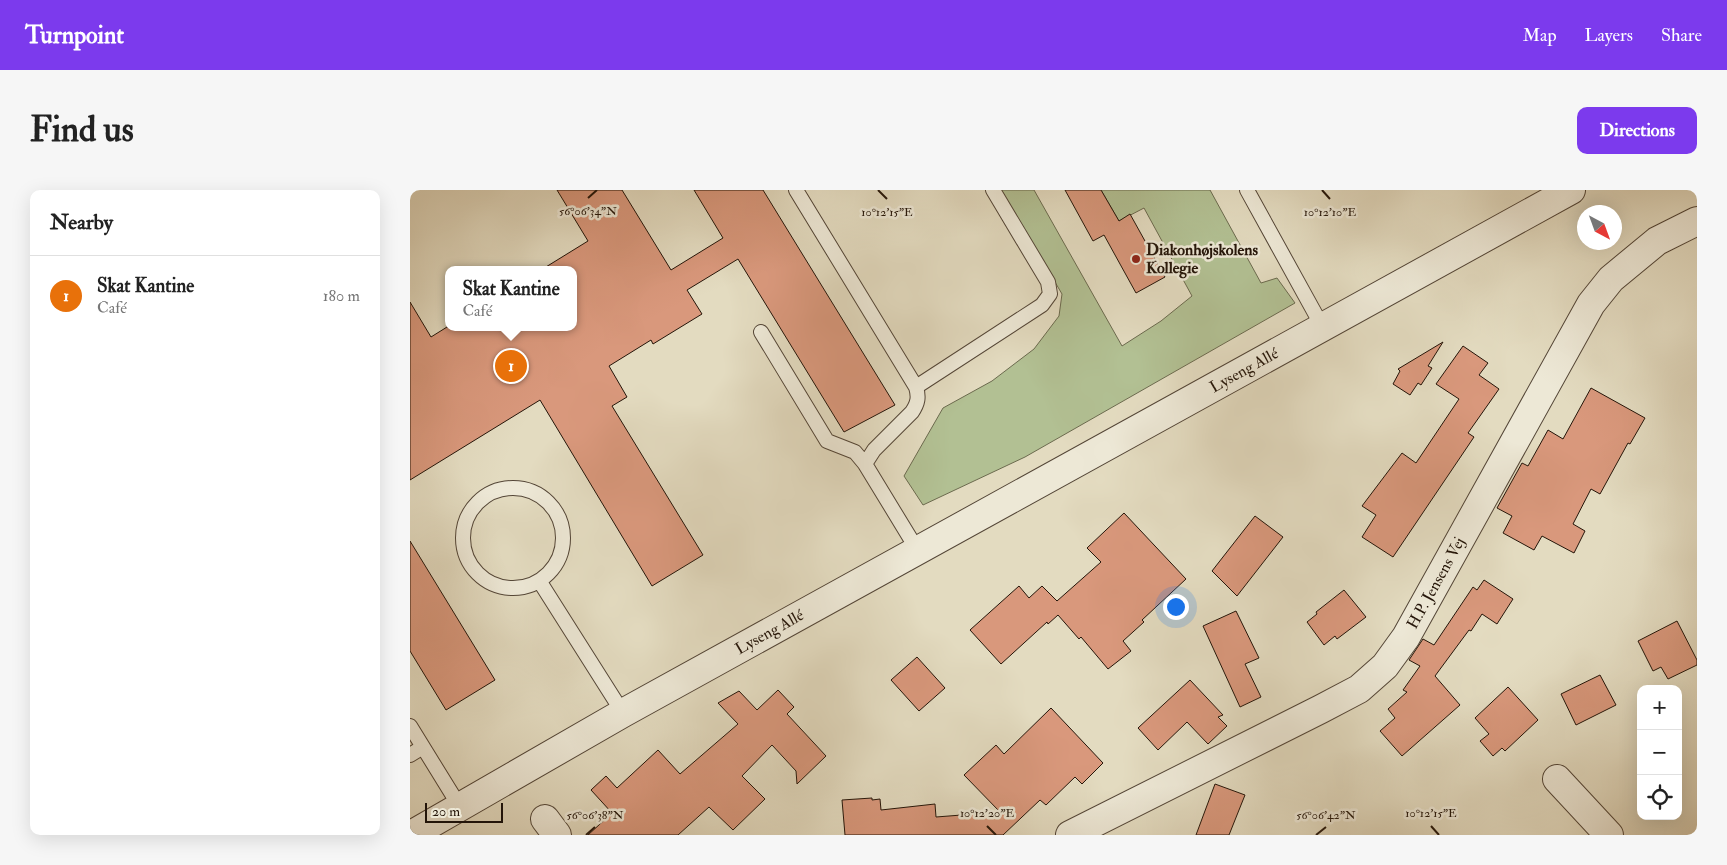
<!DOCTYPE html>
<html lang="en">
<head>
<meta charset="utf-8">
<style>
	:root { --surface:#fff; --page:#f6f6f6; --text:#222; --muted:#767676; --line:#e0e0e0; --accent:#7c3aed }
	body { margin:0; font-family:"IM FELL Double Pica",serif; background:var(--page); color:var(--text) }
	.controls { position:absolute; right:15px; bottom:15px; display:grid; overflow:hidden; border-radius:10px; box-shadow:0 5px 20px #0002 }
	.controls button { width:45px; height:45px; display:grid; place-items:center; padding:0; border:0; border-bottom:1px solid var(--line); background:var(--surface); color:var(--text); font:25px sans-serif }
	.compass { position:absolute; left:1167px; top:15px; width:45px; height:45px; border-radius:50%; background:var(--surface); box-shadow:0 5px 20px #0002; rotate:139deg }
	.scale { position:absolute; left:15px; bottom:12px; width:78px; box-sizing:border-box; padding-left:5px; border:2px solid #241509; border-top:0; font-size:14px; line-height:18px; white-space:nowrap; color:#241509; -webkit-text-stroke:4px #ede8d6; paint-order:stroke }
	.you { position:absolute; left:765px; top:416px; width:18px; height:18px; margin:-12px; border:4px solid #fff; border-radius:50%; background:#1a73e8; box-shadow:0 0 0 8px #1a73e833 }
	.badge { display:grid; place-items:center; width:32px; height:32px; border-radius:50%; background:var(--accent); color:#fff; font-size:16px; font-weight:700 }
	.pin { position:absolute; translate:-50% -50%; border:2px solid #fff; box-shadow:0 1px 5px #0006 }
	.popup { position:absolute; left:35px; top:76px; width:132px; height:65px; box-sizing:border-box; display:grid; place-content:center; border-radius:10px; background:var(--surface); filter:drop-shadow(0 1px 4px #0005); font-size:16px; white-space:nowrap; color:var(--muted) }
	.popup b { font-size:19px; color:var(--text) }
	.popup::after { content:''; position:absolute; left:50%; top:100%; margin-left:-10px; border:10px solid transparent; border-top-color:var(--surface) }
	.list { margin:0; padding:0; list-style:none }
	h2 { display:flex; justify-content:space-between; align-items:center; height:65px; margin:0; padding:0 20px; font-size:21px }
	h2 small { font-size:16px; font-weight:400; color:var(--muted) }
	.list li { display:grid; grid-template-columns:32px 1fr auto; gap:15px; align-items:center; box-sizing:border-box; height:80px; padding:0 20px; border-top:1px solid var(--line) }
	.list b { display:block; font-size:19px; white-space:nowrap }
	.list p { margin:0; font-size:16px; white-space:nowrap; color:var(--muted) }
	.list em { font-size:16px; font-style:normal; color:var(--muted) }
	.icon { flex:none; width:28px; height:28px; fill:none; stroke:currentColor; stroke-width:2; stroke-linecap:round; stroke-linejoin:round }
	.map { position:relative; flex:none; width:1287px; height:645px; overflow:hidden; border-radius:10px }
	header { display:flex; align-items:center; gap:30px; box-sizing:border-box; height:70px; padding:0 25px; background:var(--accent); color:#fff }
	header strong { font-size:24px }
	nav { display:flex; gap:28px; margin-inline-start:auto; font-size:18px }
	.intro { display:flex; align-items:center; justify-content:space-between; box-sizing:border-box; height:120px; padding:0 30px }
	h1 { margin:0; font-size:35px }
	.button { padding:12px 22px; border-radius:10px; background:var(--accent); color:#fff; font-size:18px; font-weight:700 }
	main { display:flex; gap:30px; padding:0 30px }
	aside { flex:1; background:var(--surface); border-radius:10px; box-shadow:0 5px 20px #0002 }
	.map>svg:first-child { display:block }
	.green { fill:#b2c093; stroke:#6b6a4e }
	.building { fill:#d9987c; stroke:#241509 }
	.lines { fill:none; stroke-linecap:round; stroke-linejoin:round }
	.lane-casing { stroke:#544637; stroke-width:16 }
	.street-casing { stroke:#544637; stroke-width:30 }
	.lane { stroke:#ede8d6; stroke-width:14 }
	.street { stroke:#ede8d6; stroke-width:28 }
	.ticks { fill:none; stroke:#241509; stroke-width:2 }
	.poi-dot { fill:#8f2418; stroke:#ede8d6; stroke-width:2 }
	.labels { text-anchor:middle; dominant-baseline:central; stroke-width:5; stroke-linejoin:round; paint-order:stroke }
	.poi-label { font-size:16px; font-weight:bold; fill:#241509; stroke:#ede8d6; text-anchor:start }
	.street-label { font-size:16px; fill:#241509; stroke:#ede8d6 }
	.ticks-label { font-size:12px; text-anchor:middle; fill:#241509; stroke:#ede8d6; stroke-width:5; stroke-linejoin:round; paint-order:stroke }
</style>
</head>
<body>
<header>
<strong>Turnpoint</strong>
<nav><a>Map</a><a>Layers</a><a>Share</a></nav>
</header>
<div class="intro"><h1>Find us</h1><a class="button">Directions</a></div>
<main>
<aside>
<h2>Nearby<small></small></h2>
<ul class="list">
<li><span class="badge" style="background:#e8710a">1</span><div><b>Skat Kantine</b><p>Café</p></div><em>180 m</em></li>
</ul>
</aside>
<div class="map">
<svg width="1287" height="645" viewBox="0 0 1287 645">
	<rect width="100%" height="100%" fill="#e3dbc0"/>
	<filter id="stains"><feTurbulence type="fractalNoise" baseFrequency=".004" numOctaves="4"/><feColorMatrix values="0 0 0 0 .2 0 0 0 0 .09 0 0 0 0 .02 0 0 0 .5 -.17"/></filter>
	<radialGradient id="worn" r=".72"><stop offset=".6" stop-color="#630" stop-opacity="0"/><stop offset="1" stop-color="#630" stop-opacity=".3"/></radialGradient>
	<!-- green -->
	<path class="green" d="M591 0H624L712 156 751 131 782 106 734 18 709 31 691 0H800L851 93 867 88 885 113 615 267 513 315 494 286 533 218 582 191 624 159 649 126 652 104Z"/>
	<!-- building -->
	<path class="building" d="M147 0H212L261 80 313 48 284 0H353L485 215 434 242 328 69 277 100 292 124 243 154 241 150 199 176 217 207 202 216 293 365 242 396 130 210 0 290V112L21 147 37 137H164V80H131L178 51Z
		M655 0H691L709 31 720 24 755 87 726 103 694 45 683 51Z
		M1033 152 1018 176 1022 178 1011 195 1008 193 1000 205 983 194 990 181 988 179Z
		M1053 156 1078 173 1069 185 1089 199 1058 243 1064 247 983 367 952 347 966 325 952 316 992 263 1006 273 1049 209 1026 194Z
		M1181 198 1235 228 1220 254 1218 253 1190 304 1181 299 1163 334 1175 341 1164 363 1132 346 1124 360 1093 343 1102 326 1087 318 1112 273 1118 276 1138 240 1153 249Z
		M714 323 776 389 732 430 734 432 713 451 721 461 698 479 671 447 669 449 648 425 638 434 637 432 591 474 560 440 609 396 619 408 632 396 647 411 691 372 677 358Z
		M845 326 873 347 827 406 802 381Z
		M0 351 85 490 36 520 0 461Z
		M1074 390 1103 409 1087 434 1072 424 1061 441 1059 440 1025 486 1050 515 992 566 970 541 985 528 978 519 997 502 993 500 1010 476 999 470 1013 449 1024 455 1063 397 1067 400Z
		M934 400 956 427 927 449 925 446 914 455 897 432 907 424 906 422Z
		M826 421 849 468 835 474 851 507 830 517 793 436Z
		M1267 431 1287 470V475L1258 489 1251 477 1243 481 1228 451Z
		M507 467 535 498 509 521 481 490Z
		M1190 485 1206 515 1166 535 1151 504Z
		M780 490 813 525 808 527 817 536 798 554 777 532 748 560 728 538Z
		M1098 497 1128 530 1095 561 1092 558 1083 566 1070 551 1079 544 1065 528Z
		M368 500 384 517 377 524 416 566 387 594 386 581 362 555 332 586 355 609 323 640 299 617 268 645H178L202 623 181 600 196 586 207 598 248 560 270 584 328 534 308 513 329 501 347 520Z
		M641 518 693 573 672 594 665 587 636 615 630 610 593 645H435L432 610 462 608V610L470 609 471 620 525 614 526 627 590 622 554 585 586 555 594 564Z
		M805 594 835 605 819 645H786Z"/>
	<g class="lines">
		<!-- lane casing -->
		<g class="lane-casing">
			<path id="lane" d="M386 0 506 197C509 207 508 213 502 222L464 260 455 274 508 361
				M837 0 912 136
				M351 142 417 251 445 262 455 274
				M506 197 632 115 640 104 638 92 583 0
				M53 348a50 50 0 1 1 100 0a50 50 0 1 1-100 0Z
				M130 392 213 523
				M0 536 50 617
				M0 565 13 557"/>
		</g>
		<!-- street casing -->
		<g class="street-casing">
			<g id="street">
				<path d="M1147 589 1199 645"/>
				<path d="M135 629 147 645"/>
				<path id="s1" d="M1 645 213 523 1161 0"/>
				<path id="s2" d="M660 645 911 519 949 499 975 476 996 447 1181 114 1201 89 1247 51 1287 31"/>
			</g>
		</g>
		<!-- lane -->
		<use href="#lane" class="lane"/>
		<!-- street -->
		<use href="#street" class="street"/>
	</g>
	<!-- ticks -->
	<path class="ticks" d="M468 0 477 9M912 0 920 9M178 8 187 0M577 636 586 645M1021 636 1029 645M176 645 185 637M906 645 916 637"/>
	<!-- markers -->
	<circle class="poi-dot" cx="726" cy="69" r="5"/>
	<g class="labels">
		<!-- poi labels -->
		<g class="poi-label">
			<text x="736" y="60">Diakonhøjskolens<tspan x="736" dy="18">Kollegie</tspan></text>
		</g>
		<!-- street labels -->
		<g class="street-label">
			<text stroke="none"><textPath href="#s1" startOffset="954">Lyseng Allé</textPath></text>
			<text stroke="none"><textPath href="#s2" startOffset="456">H.P. Jensens Vej</textPath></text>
			<text stroke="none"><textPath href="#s1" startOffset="412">Lyseng Allé</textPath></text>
		</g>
	</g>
	<g class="ticks-label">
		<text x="178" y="25">56°06'34"N</text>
		<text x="477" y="26">10°12'15"E</text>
		<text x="920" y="26">10°12'10"E</text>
		<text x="577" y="627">10°12'20"E</text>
		<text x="1021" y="627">10°12'15"E</text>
		<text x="185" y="629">56°06'38"N</text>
		<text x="916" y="629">56°06'42"N</text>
	</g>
	<rect width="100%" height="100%" filter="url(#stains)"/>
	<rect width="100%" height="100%" fill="url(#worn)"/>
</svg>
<div class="controls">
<button>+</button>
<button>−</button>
<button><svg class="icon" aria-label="locate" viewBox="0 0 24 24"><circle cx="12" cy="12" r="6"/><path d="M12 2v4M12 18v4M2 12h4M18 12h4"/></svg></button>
</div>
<svg class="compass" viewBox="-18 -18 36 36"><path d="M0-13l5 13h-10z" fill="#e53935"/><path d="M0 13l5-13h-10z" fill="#767676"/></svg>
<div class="scale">20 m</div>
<div class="you"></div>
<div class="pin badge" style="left:101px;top:176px;background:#e8710a">1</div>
<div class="popup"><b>Skat Kantine</b>Café</div>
</div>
</main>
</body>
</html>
